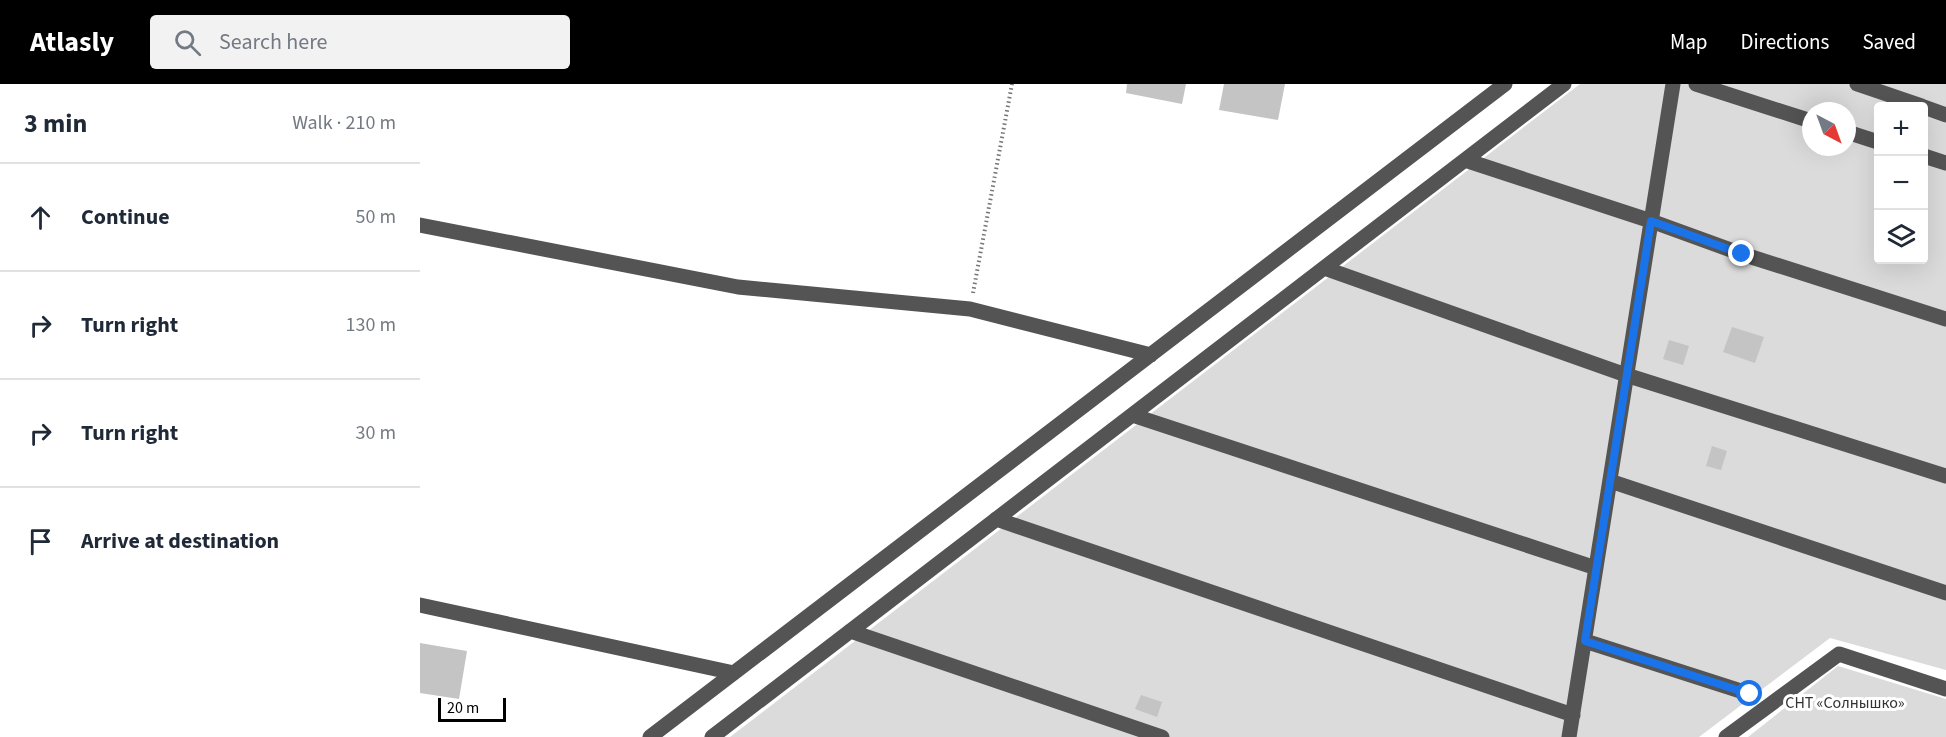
<!DOCTYPE html>
<html lang="en">
<head>
<meta charset="utf-8">
<style>
	:root { --surface:#fff; --page:#f2f2f3; --text:#1f2937; --muted:#747a83; --line:#e0e1e3; --accent:#000 }
	body { margin:0; font-family:"Source Sans 3",sans-serif; background:var(--page); color:var(--text) }
	.controls { position:absolute; right:18px; top:18px; display:grid; overflow:hidden; border-radius:6px; box-shadow:0 6px 24px #0002 }
	.controls button { width:54px; height:54px; display:grid; place-items:center; padding:0; border:0; border-bottom:2px solid var(--line); background:var(--surface); color:var(--text); font:30px sans-serif }
	.compass { position:absolute; left:1382px; top:18px; width:54px; height:54px; border-radius:50%; background:var(--surface); box-shadow:0 6px 24px #0002; rotate:139deg }
	.scale { position:absolute; left:18px; bottom:15px; width:68px; box-sizing:border-box; padding-left:6px; border:3px solid #000; border-top:0; font-size:16px; line-height:21px; white-space:nowrap; color:#000; -webkit-text-stroke:4px #fff; paint-order:stroke }
	.stop { position:absolute; width:18px; height:18px; margin:-14px; border:4px solid #1a73e8; border-radius:50%; background:#fff }
	.stop.end { background:#1a73e8; border-color:#fff; box-shadow:0 2px 6px #0008 }
	.list { margin:0; padding:0; list-style:none }
	h2 { display:flex; justify-content:space-between; align-items:center; height:78px; margin:0; padding:0 24px; font-size:26px }
	h2 small { font-size:20px; font-weight:400; color:var(--muted) }
	.list li { display:grid; grid-template-columns:39px 1fr auto; gap:18px; align-items:center; box-sizing:border-box; height:108px; padding:0 24px; border-top:2px solid var(--line) }
	.list b { display:block; font-size:22px; white-space:nowrap }
	.list em { font-size:20px; font-style:normal; color:var(--muted) }
	.icon { flex:none; width:33px; height:33px; fill:none; stroke:currentColor; stroke-width:2; stroke-linecap:round; stroke-linejoin:round }
	.map { position:relative; flex:none; width:1526px; height:653px; overflow:hidden }
	header { display:flex; align-items:center; gap:36px; box-sizing:border-box; height:84px; padding:0 30px; background:var(--accent); color:#fff }
	header strong { font-size:28px }
	nav { display:flex; gap:33px; margin-inline-start:auto; font-size:21px }
	.search { width:420px; height:54px; background:var(--page); display:flex; align-items:center; gap:15px; box-sizing:border-box; padding:0 21px; border-radius:6px; color:var(--muted); font-size:22px }
	main { display:flex }
	aside { flex:1; background:var(--surface) }
	.map>svg:first-child { display:block }
	.green { fill:#dbdbdb; fill-rule:evenodd }
	.building { fill:#c4c4c4 }
	.lines { fill:none; stroke-linecap:round; stroke-linejoin:round }
	.path { stroke:#767676; stroke-width:4; stroke-dasharray:1.5 3; stroke-linecap:butt }
	.minor { stroke:#545454; stroke-width:15 }
	.route { stroke:#1a73e8; stroke-width:8 }
	.labels { text-anchor:middle; dominant-baseline:central; stroke-width:6; stroke-linejoin:round; paint-order:stroke }
	.park-label { font-size:16px; fill:#323232; stroke:#fff }
</style>
</head>
<body>
<header>
<strong>Atlasly</strong>
<div class="search"><svg class="icon" aria-label="search" viewBox="0 0 24 24"><circle cx="10" cy="10" r="6"/><path d="M15 15l6 6"/></svg>Search here</div>
<nav><a>Map</a><a>Directions</a><a>Saved</a></nav>
</header>
<main>
<aside>
<h2>3 min<small>Walk · 210 m</small></h2>
<ul class="list">
<li><svg class="icon" aria-label="ahead" viewBox="0 0 24 24"><path d="M12 20V5M6 11l6-6 6 6"/></svg><div><b>Continue</b></div><em>50 m</em></li>
<li><svg class="icon" aria-label="right" viewBox="0 0 24 24"><path d="M7 20v-9h11M14 6l5 5-5 5"/></svg><div><b>Turn right</b></div><em>130 m</em></li>
<li><svg class="icon" aria-label="right" viewBox="0 0 24 24"><path d="M7 20v-9h11M14 6l5 5-5 5"/></svg><div><b>Turn right</b></div><em>30 m</em></li>
<li><svg class="icon" aria-label="arrive" viewBox="0 0 24 24"><path d="M6 21V4h12l-3 4 3 4H6"/></svg><div><b>Arrive at destination</b></div></li>
</ul>
</aside>
<div class="map">
<svg width="1526" height="653" viewBox="0 0 1526 653">
	<rect width="100%" height="100%" fill="#fff"/>
	<!-- green -->
	<path class="green" d="M1160 0H1526V586L1410 554 1279 653H310ZM1458 22H1504V176H1458ZM1391 27H1427V63H1391Z
		M1418 582 1526 615V653H1328Z"/>
	<!-- building -->
	<path class="building" d="M707 0H766L762 20 706 9Z
		M804 0H865L858 36 799 26Z
		M1312 243 1344 253 1335 279 1303 268Z
		M1249 256 1269 262 1263 281 1243 275Z
		M1292 362 1307 367 1301 386 1286 382Z
		M0 559 47 567 39 615 0 609Z
		M721 611 742 618 737 633 715 625Z"/>
	<g class="lines">
		<!-- path -->
		<path class="path" d="M553 209 592 0"/>
		<!-- minor -->
		<path class="minor" d="M1276 0 1391 37
			M1437 0 1502 22
			M1504 23 1526 31
			M1427 48 1458 58
			M1504 72 1526 79
			M1045 76 1231 137 1322 170 1526 235
			M0 141 318 203 550 225 731 271
			M904 184 1206 291 1526 392
			M712 331 1176 484
			M1190 397 1526 509
			M576 435 1153 631
			M0 521 314 589
			M430 547 742 653
			M1165 557 1330 610
			M230 653 1085 0
			M292 653 1144 0
			M1149 653 1253 0
			M1306 653 1419 570 1526 605"/>
	</g>
	<g class="lines">
		<!-- route -->
		<path class="route" d="M1322 170 1231 137 1165 557 1330 610"/>
	</g>
	<g class="labels">
		<!-- park labels -->
		<g class="park-label">
			<text x="1425" y="619">СНТ «Солнышко»</text>
		</g>
	</g>
</svg>
<div class="controls">
<button>+</button>
<button>−</button>
<button><svg class="icon" aria-label="layers" viewBox="0 0 24 24"><path d="M12 4l9 5-9 5-9-5zM3 14l9 5 9-5"/></svg></button>
</div>
<svg class="compass" viewBox="-18 -18 36 36"><path d="M0-13l5 13h-10z" fill="#e53935"/><path d="M0 13l5-13h-10z" fill="#747a83"/></svg>
<div class="scale">20 m</div>
<div class="stop" style="left:1330px;top:610px"></div>
<div class="stop end" style="left:1322px;top:170px"></div>
</div>
</main>
</body>
</html>
